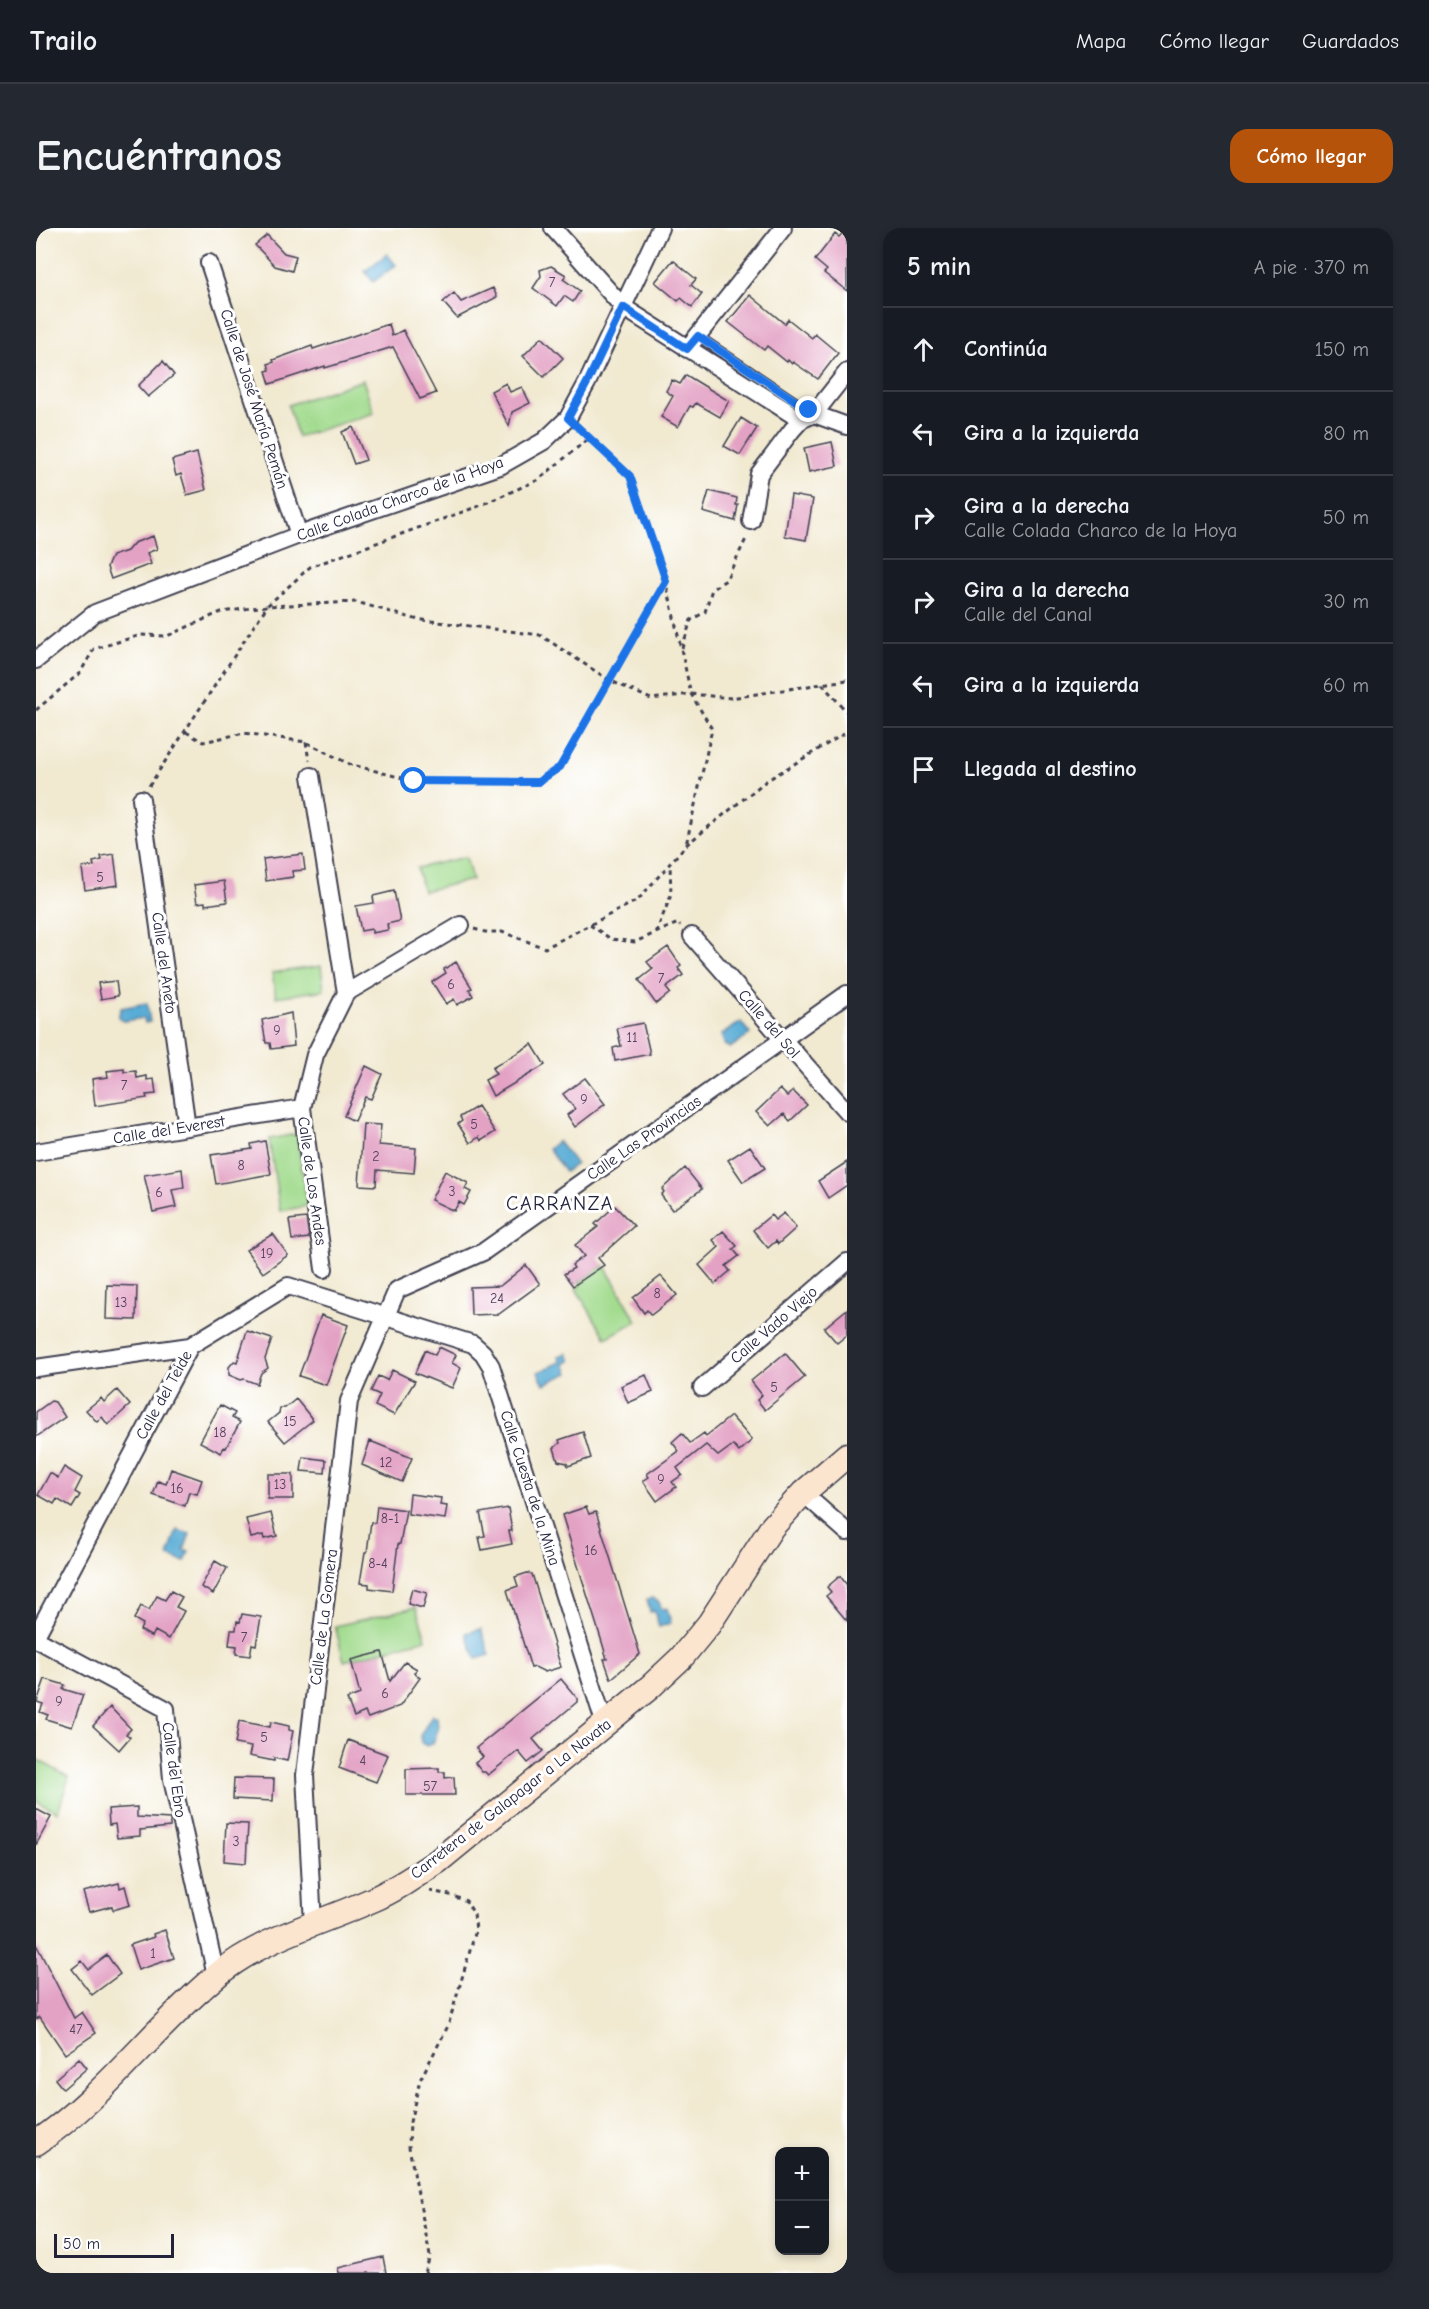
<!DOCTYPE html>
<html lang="es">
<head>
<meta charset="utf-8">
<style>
	:root { --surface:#171b24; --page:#242831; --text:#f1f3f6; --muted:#9ea1a6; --line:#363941; --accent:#b45309 }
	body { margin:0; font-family:"Comic Neue",sans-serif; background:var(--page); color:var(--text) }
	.controls { position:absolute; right:18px; bottom:18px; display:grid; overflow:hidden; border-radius:12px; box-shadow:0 3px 9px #0003 }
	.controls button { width:54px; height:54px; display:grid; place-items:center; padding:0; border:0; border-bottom:2px solid var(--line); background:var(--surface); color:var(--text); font:30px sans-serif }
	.scale { position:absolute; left:18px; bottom:15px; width:120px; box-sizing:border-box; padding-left:6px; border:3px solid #22223b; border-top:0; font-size:16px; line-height:21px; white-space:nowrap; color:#22223b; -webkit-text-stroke:4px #fff; paint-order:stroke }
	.stop { position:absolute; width:18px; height:18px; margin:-14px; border:4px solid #1a73e8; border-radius:50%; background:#fff }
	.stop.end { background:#1a73e8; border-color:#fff; box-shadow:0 2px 6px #0008 }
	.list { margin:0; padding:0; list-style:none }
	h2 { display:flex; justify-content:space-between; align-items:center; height:78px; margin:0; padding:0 24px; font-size:26px }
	h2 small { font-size:20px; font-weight:400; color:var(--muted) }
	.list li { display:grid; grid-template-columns:39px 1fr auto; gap:18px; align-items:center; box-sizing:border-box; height:84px; padding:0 24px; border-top:2px solid var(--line) }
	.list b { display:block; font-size:22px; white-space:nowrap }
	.list p { margin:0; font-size:20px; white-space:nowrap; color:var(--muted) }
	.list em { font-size:20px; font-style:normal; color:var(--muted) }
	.icon { flex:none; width:33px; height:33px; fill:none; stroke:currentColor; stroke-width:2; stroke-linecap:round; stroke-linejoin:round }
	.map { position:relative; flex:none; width:811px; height:2045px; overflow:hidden; border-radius:18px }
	header { display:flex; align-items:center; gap:36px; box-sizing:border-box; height:84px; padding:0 30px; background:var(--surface); border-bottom:2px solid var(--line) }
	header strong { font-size:28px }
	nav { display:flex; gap:33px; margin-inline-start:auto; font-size:21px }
	.intro { display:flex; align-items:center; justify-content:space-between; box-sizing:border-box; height:144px; padding:0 36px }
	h1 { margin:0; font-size:42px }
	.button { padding:15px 27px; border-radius:18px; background:var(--accent); color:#fff; font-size:21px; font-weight:700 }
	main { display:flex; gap:36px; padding:0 36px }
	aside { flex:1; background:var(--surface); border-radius:18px; box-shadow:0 3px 9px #0003 }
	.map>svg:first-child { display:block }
	.green { fill:#a2db8e; stroke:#627e64; stroke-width:1.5 }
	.water { fill:#59acd5; stroke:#3e6788; stroke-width:1.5 }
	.building { fill:#e3a1c4 }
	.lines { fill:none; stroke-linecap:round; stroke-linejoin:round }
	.lane-casing { stroke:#414051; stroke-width:11 }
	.street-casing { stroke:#414051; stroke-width:20 }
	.secondary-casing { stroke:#414051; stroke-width:27 }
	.path { stroke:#414051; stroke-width:3; stroke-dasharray:4.5 4.5; stroke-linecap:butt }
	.lane { stroke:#fff; stroke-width:8 }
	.street { stroke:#fff; stroke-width:16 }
	.secondary { stroke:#fce5cf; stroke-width:24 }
	.route { stroke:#1a73e8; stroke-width:8 }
	.labels { text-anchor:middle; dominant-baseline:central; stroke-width:6; stroke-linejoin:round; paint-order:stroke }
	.number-label { font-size:14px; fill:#52425d }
	.street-label { font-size:16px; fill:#22223b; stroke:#fff }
	.quarter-label { font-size:20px; letter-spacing:1.5px; fill:#22223b; stroke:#fff }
</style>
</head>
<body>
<header>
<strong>Trailo</strong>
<nav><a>Mapa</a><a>Cómo llegar</a><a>Guardados</a></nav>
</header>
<div class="intro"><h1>Encuéntranos</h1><a class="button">Cómo llegar</a></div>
<main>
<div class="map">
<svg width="811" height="2045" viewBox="0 0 811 2045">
	<rect width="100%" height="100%" fill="#fff"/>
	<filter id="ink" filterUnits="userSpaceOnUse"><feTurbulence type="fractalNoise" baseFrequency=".0167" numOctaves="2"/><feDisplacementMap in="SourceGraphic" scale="12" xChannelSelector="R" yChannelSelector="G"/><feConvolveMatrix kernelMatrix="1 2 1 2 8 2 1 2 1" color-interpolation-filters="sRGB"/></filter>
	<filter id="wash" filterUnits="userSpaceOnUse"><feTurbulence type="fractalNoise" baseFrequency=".008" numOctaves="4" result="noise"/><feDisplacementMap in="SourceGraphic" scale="24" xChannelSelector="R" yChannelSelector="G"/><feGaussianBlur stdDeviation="1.35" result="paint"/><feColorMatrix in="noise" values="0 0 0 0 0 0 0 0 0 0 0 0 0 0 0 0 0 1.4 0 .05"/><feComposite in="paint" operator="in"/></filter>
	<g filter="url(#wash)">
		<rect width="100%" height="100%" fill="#f1e9d0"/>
		<!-- green -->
		<path class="green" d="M327 152 338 185 262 209 252 177Z
			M430 629 436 652 387 663 381 640Z
			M285 738 288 762 240 769 236 745Z
			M261 906 271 978 244 983 233 911Z
			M568 1037 601 1093 570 1110 540 1061 545 1057 543 1054Z
			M380 1379 390 1411 308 1433 299 1398Z
			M0 1531 33 1549 22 1584 0 1573Z"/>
		<!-- water -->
		<path class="water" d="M351 26 360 37 337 54 329 43Z
			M111 775 114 794 109 795 108 790 88 793 82 789 85 780Z
			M705 794 714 806 694 820 691 817 689 818 685 807Z
			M522 913 540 936 529 944 512 921Z
			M531 1125 535 1133 529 1136 533 1145 508 1156 502 1144 525 1134 523 1128Z
			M141 1302 154 1306 148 1322 153 1324 149 1334 132 1328Z
			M616 1370 623 1374 626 1381 631 1380 635 1395 623 1399 618 1383 614 1384 611 1371Z
			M445 1401 454 1427 440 1431 430 1405Z
			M396 1487 401 1488 402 1502 397 1515 391 1518 385 1515 384 1508Z"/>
		<g id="blocks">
			<!-- building -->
			<path class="building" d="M811 0V63L788 45 791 42 779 32 799 6 803 9Z
				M231 7 248 25 260 28 256 43 239 38 219 17Z
				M637 32 660 51 655 57 666 66 656 79 645 70 642 73 619 54Z
				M515 38 530 47 527 51 544 63 537 74 528 68 521 78 497 60 505 48 504 42Z
				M457 60 461 69 421 90 407 74 418 65 425 74Z
				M714 67 749 96 752 91 776 110 779 106 802 125 782 151 757 134 756 136 752 132 751 134 731 118 728 122 724 119 692 94Z
				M353 96 356 108 367 102 400 165 384 171 357 119 289 140V138L234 156 230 143 234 142 232 136 238 134 237 132 276 118 277 121Z
				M506 109 527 130 508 149 487 128Z
				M127 133 138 147 112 169 102 158Z
				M650 147 693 173 684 189 660 175 657 179 654 178 642 199 625 189 637 168 630 163 636 152 644 156Z
				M470 155 474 164 486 159 494 175 476 184 473 198 455 163Z
				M705 190 721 200 704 227 688 218Z
				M317 199 330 232 318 236 306 204Z
				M796 214 801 238 773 244 768 220Z
				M161 225 170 262 151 267 145 246 140 248 136 232Z
				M673 263 701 270 700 277H702L699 293 667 284Z
				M755 267 777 271 770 312 749 308Z
				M117 308 121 321 111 325 115 336 75 351 71 339 76 328 91 323 98 315Z
				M78 626 82 657 49 662 46 640 58 638 57 634 66 632 65 628Z
				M267 626 269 642 256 643 257 649 230 653 227 631Z
				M188 653 191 674 169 677V674L161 675 158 657Z
				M358 663 364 693 351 696 352 702 336 705V701L325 703 320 678 338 675 337 668Z
				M632 719 645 738 642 740 647 747 630 760 634 765 620 776 603 752 617 741 611 734Z
				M420 734 436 760 433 761 437 768 421 777 418 771 410 776 396 754 410 745 408 741Z
				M80 753 82 768 65 771 62 755Z
				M255 785 258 818 235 821 234 815H230L226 792Z
				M607 795 614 826 579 833 577 820 585 818 581 800Z
				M496 816 509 837 457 868 449 852 460 846 456 840Z
				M330 838 346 846 335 871 329 869 318 893 308 888Z
				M88 841V844L100 843 101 850 111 848V852L118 851 120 866 110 867 111 870 59 878 56 851 72 849 71 843Z
				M549 850 569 876 539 899 531 887 539 881 527 866Z
				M744 861 751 868 757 863 771 877 754 893 748 886 734 898 720 884Z
				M442 878 459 904 445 913 443 909 434 915 422 896 426 893 424 889Z
				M327 896 345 897 343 917 380 920 378 945 341 942 340 958 323 957Z
				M229 913 235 946 180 956 175 927 216 921 215 916Z
				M714 918 729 940 707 954 692 932Z
				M811 934V957L792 970 782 953Z
				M649 940 666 961 636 982 625 967 628 964 626 961Z
				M146 941 148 960 136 962 140 979 117 984 108 947Z
				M409 943 432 955 429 961 435 964 428 977 423 974 418 983 395 972Z
				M579 978 598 998 562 1030 568 1037 537 1058 528 1046 538 1040 536 1037 548 1028 539 1017 562 999 559 996Z
				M748 985 760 1000 742 1016 740 1013 732 1020 717 1002 735 987 739 992Z
				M270 990 273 1010 256 1012 253 992Z
				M687 1003 701 1018 697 1021 703 1028 690 1038 694 1043 679 1056 663 1037 683 1019 677 1012Z
				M237 1006 252 1027 227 1045 210 1022Z
				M490 1037 504 1056 463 1086 435 1087 434 1059 464 1058Z
				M625 1048 641 1067 615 1087 611 1082 608 1085 597 1070Z
				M71 1057 101 1058 100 1092 70 1091Z
				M811 1081V1107L801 1115 788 1100Z
				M285 1087 312 1097 290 1157 263 1148Z
				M211 1103 236 1111 229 1131 232 1140 225 1145 221 1156 208 1151 205 1152 193 1147V1139L198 1133 201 1134Z
				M403 1119 420 1127 416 1135 425 1140 416 1160 379 1145 389 1122 399 1127Z
				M749 1125 769 1149 729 1182 721 1172 726 1167 715 1153Z
				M356 1142 379 1153 358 1187 339 1178 344 1167 335 1163 342 1148 351 1152Z
				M610 1147 617 1164 592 1175 585 1158Z
				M81 1162 94 1177 72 1197 66 1189 61 1194 50 1182 65 1170 68 1174Z
				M260 1171 277 1192 249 1214 232 1194 243 1185 244 1180H249Z
				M15 1173 19 1174 29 1189 0 1209V1184Z
				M184 1177 199 1185 196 1190 204 1194 190 1220 188 1219 185 1225 164 1214Z
				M695 1188 716 1212 703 1224 697 1217 682 1228 670 1217 641 1240 646 1247 636 1254 640 1259 621 1273 607 1253 613 1249 611 1246 643 1223 636 1214 646 1205 654 1215 668 1205 670 1208Z
				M547 1204 555 1230 532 1238 531 1235 522 1233 518 1220 524 1215 523 1212Z
				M334 1213 376 1230 366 1254 326 1237Z
				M267 1229 290 1232 289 1245 265 1243Z
				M28 1239 46 1250 39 1264 44 1267 36 1280 21 1271 18 1276 2 1267 14 1245 22 1250Z
				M135 1241 166 1252 161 1266 153 1264 149 1278 117 1267 122 1253 130 1256Z
				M232 1246H257V1271H232Z
				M374 1266 405 1270 404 1277 411 1278 409 1291 372 1286Z
				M341 1278 370 1282 364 1316H362L356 1363 333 1360V1356L324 1355 329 1324H331L335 1294 339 1295Z
				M550 1279 553 1286 560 1284 604 1426 575 1451 568 1431H571L566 1414 526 1287Z
				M472 1280 476 1303H473L476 1316 446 1322 443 1309 449 1308 444 1285Z
				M235 1285 241 1308 228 1311 227 1307 215 1310 210 1291Z
				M179 1333 191 1340 177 1366 165 1359Z
				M491 1345 496 1346 525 1439 509 1444 499 1439 495 1440 471 1362 482 1358 479 1349Z
				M804 1348 811 1357V1393L790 1368 795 1364 791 1359Z
				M376 1361 391 1365 387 1380 372 1376Z
				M135 1363 146 1369 140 1379 148 1383 133 1411 119 1403 116 1409 104 1402 107 1396 98 1391 105 1378 113 1382 121 1368 129 1372Z
				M206 1386 225 1389 220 1417 216 1416 214 1428 200 1426 201 1418 193 1417 195 1402H200L201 1393 204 1394Z
				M346 1424 354 1453 369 1434 381 1441 378 1445 384 1450 364 1478 332 1490 329 1484 318 1489 311 1471 324 1466 315 1432Z
				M9 1451 29 1457 27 1461 47 1467 36 1499 10 1491 12 1487 4 1484 7 1476 1 1474Z
				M525 1451 541 1470V1474L497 1511 507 1523 492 1535 482 1523 452 1547 449 1544H446L439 1535 447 1529 440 1520Z
				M74 1479 95 1501 90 1506 94 1509 83 1522 57 1498Z
				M203 1493 234 1499 235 1494 253 1498V1502L257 1503 251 1533 238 1530V1533L213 1528 215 1519 199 1516Z
				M312 1512 352 1527 340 1554 303 1540Z
				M403 1540V1544H409V1550L418 1549 419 1567H370V1541Z
				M198 1550 238 1551 237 1573 197 1571Z
				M101 1579V1589L134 1591V1599L104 1602V1608L81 1610 79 1596 73 1597 72 1581Z
				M0 1581 15 1589 0 1617Z
				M190 1595 212 1596 210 1635 188 1633Z
				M83 1655 84 1660 89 1658 94 1677 77 1682 76 1678 53 1684 47 1664Z
				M129 1702 138 1730 102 1742 94 1717 118 1709 117 1706Z
				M0 1716 38 1790 46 1784 60 1805 29 1826 4 1789 0 1791Z
				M71 1727 84 1746 56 1767 36 1741 46 1733 52 1741Z
				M43 1830 51 1840 27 1861 19 1851Z
				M347 2029 350 2045H303L302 2040Z"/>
		</g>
	</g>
	<g filter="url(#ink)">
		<use href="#blocks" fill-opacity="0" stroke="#414051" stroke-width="1.5"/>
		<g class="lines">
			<!-- lane casing -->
			<g class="lane-casing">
				<path id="lane" d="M662 108 778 186"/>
			</g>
			<!-- street casing -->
			<g class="street-casing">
				<path id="street" d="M517 0 587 79 765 192
					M173 35 263 307
					M651 121 747 0
					M778 186 811 198
					M715 293 723 246 756 202 765 192 778 186 811 144
					M0 432 59 385 263 307 464 238 508 213 532 190 551 155 624 0
					M275 548 310 765 279 827 266 880 288 1041
					M105 571 151 899
					M656 708 811 884
					M310 765 425 697
					M0 924 266 880
					M0 1140 154 1118
					M666 1160 811 1034
					M767 1265 811 1304
					M0 1408 154 1118 252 1058 437 1116 447 1125 455 1138 569 1497
					M0 1411 130 1481 136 1551 180 1747
					M277 1696 269 1547 313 1173 361 1062 447 1024 811 766"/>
			</g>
			<!-- secondary casing -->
			<g class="secondary-casing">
				<path id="secondary" d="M0 1915C69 1869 117 1800 180 1748 225 1710 283 1696 336 1672 359 1662 381 1647 402 1633L614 1459 645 1430 673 1396 736 1299 767 1265 811 1227"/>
			</g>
			<!-- path -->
			<path class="path" d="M542 200 594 248 630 353 655 466 676 501 650 617
				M646 420 655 392 669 384 676 361 690 352 711 309
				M786 456 811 484
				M0 482 44 445 58 421 105 407 131 408 185 384 231 378 320 374 379 391 504 407 573 452 615 471 655 466 695 470 811 452
				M150 504 167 514 208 505 270 514 313 536 378 553 502 554 524 539 630 353
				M270 514 273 533
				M113 558 231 378 274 339 443 278 502 252 553 210
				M554 697 575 711 599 714 642 695 644 698
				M438 701 449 704H466L509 720 602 672 650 617 730 553 811 504
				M620 705 635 667 634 636
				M389 2045 394 2028 373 1919 374 1894 384 1852 412 1798 440 1702 438 1686 430 1673 414 1667 394 1663"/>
			<!-- lane -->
			<use href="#lane" class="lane"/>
			<!-- street -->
			<use href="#street" class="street"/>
			<!-- secondary -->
			<use href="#secondary" class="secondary"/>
		</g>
	</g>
	<g class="lines" filter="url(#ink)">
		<!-- route -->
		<path class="route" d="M378 553 502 554 524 539 630 353 594 248 532 190 551 155 587 79 651 121 662 108 773 182"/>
	</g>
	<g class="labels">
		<!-- number labels -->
		<g class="number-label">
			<text x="516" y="54">7</text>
			<text x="64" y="649">5</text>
			<text x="625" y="750">7</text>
			<text x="415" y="756">6</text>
			<text x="241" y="802">9</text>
			<text x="596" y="809">11</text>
			<text x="88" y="857">7</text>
			<text x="548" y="871">9</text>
			<text x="438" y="896">5</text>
			<text x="340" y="928">2</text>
			<text x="205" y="937">8</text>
			<text x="416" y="963">3</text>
			<text x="123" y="964">6</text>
			<text x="231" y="1025">19</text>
			<text x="621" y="1065">8</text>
			<text x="461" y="1070">24</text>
			<text x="85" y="1074">13</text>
			<text x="738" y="1159">5</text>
			<text x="254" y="1193">15</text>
			<text x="184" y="1204">18</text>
			<text x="350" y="1234">12</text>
			<text x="625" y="1251">9</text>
			<text x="244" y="1256">13</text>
			<text x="141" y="1260">16</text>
			<text x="354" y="1290">8-1</text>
			<text x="555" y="1322">16</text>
			<text x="342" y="1335">8-4</text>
			<text x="208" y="1409">7</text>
			<text x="349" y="1465">6</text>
			<text x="23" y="1473">9</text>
			<text x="228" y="1509">5</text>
			<text x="327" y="1532">4</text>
			<text x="394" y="1558">57</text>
			<text x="200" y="1613">3</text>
			<text x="117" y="1725">1</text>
			<text x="40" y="1801">47</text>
		</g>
		<!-- street labels -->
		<g class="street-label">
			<text transform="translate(218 171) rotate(72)">Calle de José María Pemán</text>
			<text transform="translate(364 271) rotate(-20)">Calle Colada Charco de la Hoya</text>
			<text transform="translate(128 735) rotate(82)">Calle del Aneto</text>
			<text transform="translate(733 796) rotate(49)">Calle del Sol</text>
			<text transform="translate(133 902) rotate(-9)">Calle del Everest</text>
			<text transform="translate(608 910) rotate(-35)">Calle Las Provincias</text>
			<text transform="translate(276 953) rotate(82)">Calle de Los Andes</text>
			<text transform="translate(738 1097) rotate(-41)">Calle Vado Viejo</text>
			<text transform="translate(128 1167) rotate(-61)">Calle del Teide</text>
			<text transform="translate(494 1260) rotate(72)">Calle Cuesta de la Mina</text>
			<text transform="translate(288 1389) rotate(-83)">Calle de La Gomera</text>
			<text transform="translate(138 1542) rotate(82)">Calle del Ebro</text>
			<text transform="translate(475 1571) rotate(-38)">Carretera de Galapagar a La Navata</text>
		</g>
		<!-- quarter labels -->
		<g class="quarter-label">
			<text x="524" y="975">CARRANZA</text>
		</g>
	</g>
</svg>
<div class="controls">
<button>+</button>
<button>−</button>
</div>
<div class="scale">50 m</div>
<div class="stop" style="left:378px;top:553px"></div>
<div class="stop end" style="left:773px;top:182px"></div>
</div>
<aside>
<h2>5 min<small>A pie · 370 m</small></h2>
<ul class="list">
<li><svg class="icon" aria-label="ahead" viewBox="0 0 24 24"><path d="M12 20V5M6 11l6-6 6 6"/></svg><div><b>Continúa</b></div><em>150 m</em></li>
<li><svg class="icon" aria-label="left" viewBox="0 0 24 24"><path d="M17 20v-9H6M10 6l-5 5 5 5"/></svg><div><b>Gira a la izquierda</b></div><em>80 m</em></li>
<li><svg class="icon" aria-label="right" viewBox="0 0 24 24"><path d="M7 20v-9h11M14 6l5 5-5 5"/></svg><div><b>Gira a la derecha</b><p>Calle Colada Charco de la Hoya</p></div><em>50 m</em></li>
<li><svg class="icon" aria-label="right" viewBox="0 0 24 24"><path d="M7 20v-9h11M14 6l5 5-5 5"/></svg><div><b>Gira a la derecha</b><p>Calle del Canal</p></div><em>30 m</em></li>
<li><svg class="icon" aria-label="left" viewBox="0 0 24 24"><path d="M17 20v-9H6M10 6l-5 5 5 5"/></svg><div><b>Gira a la izquierda</b></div><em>60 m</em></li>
<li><svg class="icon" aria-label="arrive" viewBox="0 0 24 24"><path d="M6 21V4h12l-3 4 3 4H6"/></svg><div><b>Llegada al destino</b></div></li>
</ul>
</aside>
</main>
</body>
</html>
